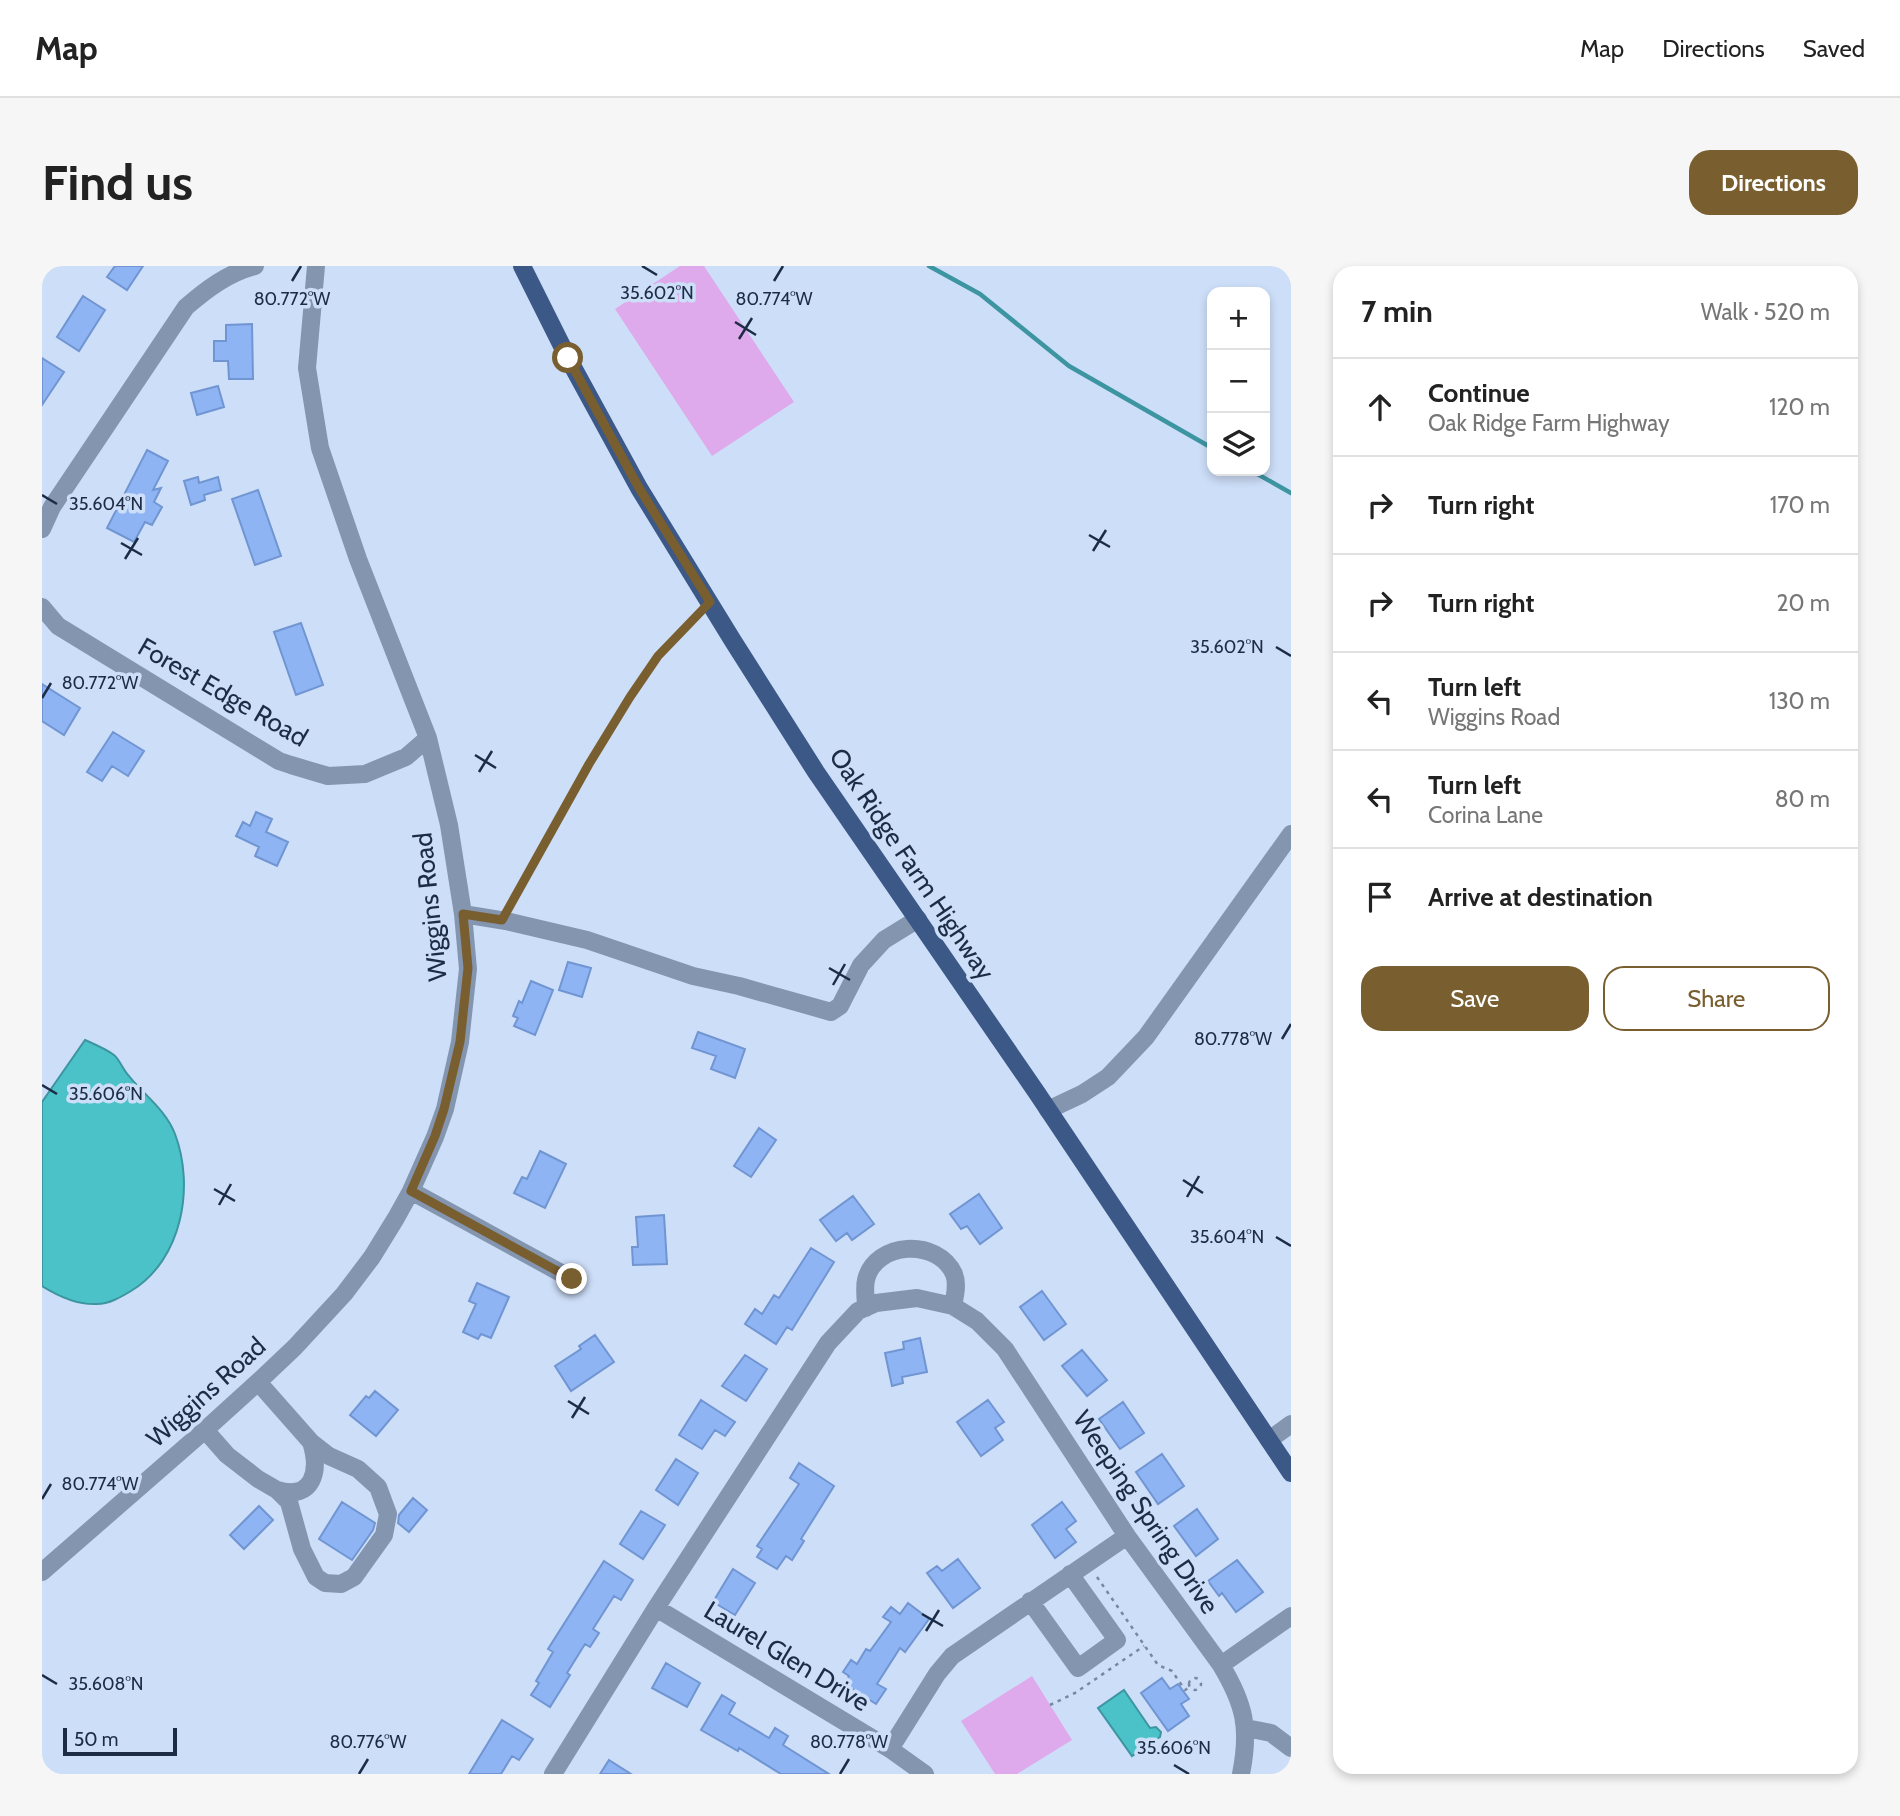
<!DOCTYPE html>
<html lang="en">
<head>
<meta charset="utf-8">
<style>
	:root { --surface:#fff; --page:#f6f6f6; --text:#222; --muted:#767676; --line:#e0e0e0; --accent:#795e30 }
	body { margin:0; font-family:Cabin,sans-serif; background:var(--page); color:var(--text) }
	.controls { position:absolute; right:21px; top:21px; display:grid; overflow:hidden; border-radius:14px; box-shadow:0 4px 10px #0003 }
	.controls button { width:63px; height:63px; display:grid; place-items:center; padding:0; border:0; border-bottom:2px solid var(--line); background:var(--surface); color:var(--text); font:35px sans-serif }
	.scale { position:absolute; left:21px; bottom:18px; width:114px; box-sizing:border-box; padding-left:7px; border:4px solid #1d2c45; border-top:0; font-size:19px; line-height:24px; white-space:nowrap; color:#1d2c45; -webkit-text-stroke:5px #cddef8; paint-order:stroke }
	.stop { position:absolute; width:21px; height:21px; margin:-16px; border:5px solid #795e30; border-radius:50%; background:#fff }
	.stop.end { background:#795e30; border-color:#fff; box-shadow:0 2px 7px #0008 }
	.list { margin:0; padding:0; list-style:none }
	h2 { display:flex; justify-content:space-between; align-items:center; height:91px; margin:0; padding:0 28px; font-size:30px }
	h2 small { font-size:23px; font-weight:400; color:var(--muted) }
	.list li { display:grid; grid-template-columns:46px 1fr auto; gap:21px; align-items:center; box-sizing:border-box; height:98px; padding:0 28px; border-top:2px solid var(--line) }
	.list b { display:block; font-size:26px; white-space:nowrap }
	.list p { margin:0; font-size:23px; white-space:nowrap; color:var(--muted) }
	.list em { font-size:23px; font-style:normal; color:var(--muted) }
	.actions { display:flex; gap:14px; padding:21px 28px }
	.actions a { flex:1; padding:16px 0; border:2px solid var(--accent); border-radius:21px; text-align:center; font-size:24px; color:var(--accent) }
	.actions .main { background:var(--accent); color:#fff }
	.icon { flex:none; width:38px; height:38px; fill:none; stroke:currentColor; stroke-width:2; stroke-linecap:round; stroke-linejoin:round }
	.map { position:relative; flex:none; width:1249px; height:1508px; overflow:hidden; border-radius:21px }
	header { display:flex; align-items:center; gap:42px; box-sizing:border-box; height:98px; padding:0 35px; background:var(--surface); border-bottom:2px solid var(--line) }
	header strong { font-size:33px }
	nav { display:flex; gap:38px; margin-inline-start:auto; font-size:24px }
	.intro { display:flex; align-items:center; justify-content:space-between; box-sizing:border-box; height:168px; padding:0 42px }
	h1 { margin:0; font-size:49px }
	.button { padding:18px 32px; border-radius:21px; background:var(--accent); color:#fff; font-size:24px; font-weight:700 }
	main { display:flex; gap:42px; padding:0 42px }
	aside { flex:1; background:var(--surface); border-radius:21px; box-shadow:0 4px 10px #0003 }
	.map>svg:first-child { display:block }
	.green { fill:#dfaaeb }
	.water { fill:#4bc2c8; stroke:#3d95a1; stroke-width:2 }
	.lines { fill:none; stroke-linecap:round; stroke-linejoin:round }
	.stream { stroke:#3d95a1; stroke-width:4.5 }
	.building { fill:#8eb4f3; stroke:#7095d2; stroke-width:2 }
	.path { stroke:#7888a1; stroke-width:2.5; stroke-dasharray:3.5 5; stroke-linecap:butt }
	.minor { stroke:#8495b0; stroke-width:18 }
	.major { stroke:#3b5887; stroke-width:18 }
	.route { stroke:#795e30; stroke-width:9 }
	.ticks { fill:none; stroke:#1d2c45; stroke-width:2.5 }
	.labels { text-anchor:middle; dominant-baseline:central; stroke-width:7; stroke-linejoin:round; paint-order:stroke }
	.street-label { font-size:26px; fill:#1d2c45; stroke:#cddef8 }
	.ticks-label { font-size:18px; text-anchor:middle; fill:#1d2c45; stroke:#cddef8; stroke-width:7; stroke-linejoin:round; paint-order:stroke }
</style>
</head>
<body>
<header>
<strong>Map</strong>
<nav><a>Map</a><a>Directions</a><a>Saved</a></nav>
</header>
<div class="intro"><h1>Find us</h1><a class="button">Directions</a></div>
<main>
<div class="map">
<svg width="1249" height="1508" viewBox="0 0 1249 1508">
	<rect width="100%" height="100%" fill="#cddef8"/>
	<!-- green -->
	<path class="green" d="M638 0H662L752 136 670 190 573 43Z
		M990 1410 1030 1474 975 1508H953L919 1455Z"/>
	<!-- water -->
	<path class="water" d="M43 774C52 778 64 783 72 789 78 794 81 804 87 810 102 829 124 844 133 868 153 921 140 994 89 1025 79 1031 67 1038 55 1038 36 1039 16 1030 0 1020V836Z
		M1082 1424 1108 1462 1114 1461 1119 1466 1118 1471 1090 1490 1056 1442Z"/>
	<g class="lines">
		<!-- stream -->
		<path class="stream" d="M887 0 938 28 1027 100 1170 182
			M1210 205 1249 227"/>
	</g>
	<!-- building -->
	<path class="building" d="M73 0H101L85 24 65 11Z
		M41 30 63 44 37 85 15 71Z
		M210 58 211 113H187L186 95H172V75H184V59Z
		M0 92 22 106 0 139Z
		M176 120 182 141 155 149 149 127Z
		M105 184 126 195 111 224 119 222 112 236 120 241 110 259 103 256 92 276 65 262Z
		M156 211 157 217 176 211 179 224 162 229 163 234 149 239 142 215Z
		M216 224 239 290 213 299 190 233Z
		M259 357 281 419 254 429 232 366Z
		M0 418 38 442 22 469 0 455Z
		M71 466 102 485 86 510 70 500 60 515 45 506Z
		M214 546 230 553 224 566 246 576 235 600 213 590 217 581 194 570 201 556 208 560Z
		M526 696 549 702 540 731 517 724Z
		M489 715 511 724 493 769 472 760 476 752 471 750 477 735 480 737Z
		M656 766 703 783 693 812 669 803 674 790 650 782Z
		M717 862 734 874 709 911 692 900Z
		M498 885 524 898 503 942 472 927 480 911 485 913Z
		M937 928 960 962 938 978 925 960 919 963 908 948Z
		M811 930 832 958 810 974 805 967 794 975 778 954Z
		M622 949 625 998 591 999 590 981H596L594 951Z
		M769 982 792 996 750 1064 745 1061 734 1078 703 1058 713 1043 720 1048 732 1029 737 1032Z
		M435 1017 467 1031 449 1072 439 1068 436 1073 421 1066 434 1038 427 1035Z
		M1000 1025 1024 1058 1002 1074 978 1041Z
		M553 1069 572 1096 529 1125 513 1100 539 1083 537 1080Z
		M878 1072 885 1106 860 1111 861 1117 850 1120 843 1087 862 1083 861 1076Z
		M1040 1084 1065 1114 1045 1130 1020 1100Z
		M703 1089 725 1103 704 1135 680 1120Z
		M333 1125 356 1144 334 1170 308 1149 324 1130 327 1132Z
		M659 1134 693 1156 683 1170 673 1164 660 1183 637 1169Z
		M946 1134 962 1156 953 1162 961 1174 939 1190 915 1156Z
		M1081 1136 1102 1167 1078 1183 1057 1153Z
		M1120 1188 1142 1220 1116 1238 1094 1206Z
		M634 1193 656 1207 636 1239 614 1224Z
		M757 1197 792 1220 759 1273 762 1275 750 1294 744 1290 735 1303 715 1291 720 1283 715 1280 757 1218 748 1212Z
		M371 1232 385 1244 367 1266 356 1257 357 1249Z
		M300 1236 333 1257 331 1264 310 1294 277 1273Z
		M1020 1236 1034 1255 1024 1263 1034 1276 1013 1292 990 1259Z
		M217 1240 231 1254 202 1283 188 1269Z
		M1155 1243 1176 1273 1154 1290 1132 1260Z
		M599 1245 623 1259 601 1293 578 1278Z
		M916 1293 938 1322 911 1342 885 1307 895 1300 900 1305Z
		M1195 1294 1221 1326 1194 1346 1180 1327 1177 1330 1166 1315Z
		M562 1295 591 1314 579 1334 572 1330 551 1363 557 1367 548 1381 543 1378 525 1407 528 1409 508 1441 489 1429 497 1417 494 1415 511 1386 506 1383Z
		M691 1303 713 1317 693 1349 671 1336Z
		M866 1337 887 1353 863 1386 858 1382 835 1418 844 1423 834 1438 802 1418 807 1410 801 1406 809 1394 815 1398 824 1383 828 1385 849 1356 841 1351 849 1341 858 1348Z
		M624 1397 658 1417 645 1441 610 1422Z
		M1120 1412 1128 1423 1136 1418 1147 1433 1139 1438 1147 1450 1126 1465 1099 1427Z
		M680 1429 693 1437 687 1448 727 1472 733 1462 746 1470 741 1479 787 1508H739L697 1482 696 1485 659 1464Z
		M460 1454 491 1473 477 1494 470 1490 459 1508H427Z
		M567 1494 589 1508H558Z"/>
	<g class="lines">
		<!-- path -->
		<path class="path" d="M468 639 547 498 588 431 616 390 656 349
			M1055 1311 1116 1399 1130 1405 1143 1424 1148 1421
			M1147 1418a6 6 0 1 1 12 0a6 6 0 1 1-12 0Z
			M1008 1439 1033 1427 1102 1380"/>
		<!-- minor -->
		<path class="minor" d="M0 263 10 241 144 41C165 23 186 7 213 0
			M0 341 16 360 237 495 249 499 286 510 323 508 364 491 386 472
			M421 648 464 655 545 674 651 710 697 720 789 746 798 740 819 699 842 674 876 653
			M1006 844 1040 828 1066 811 1104 771 1249 568
			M369 925 530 1013
			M824 1042C824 1033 822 1022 824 1014 833 975 896 972 912 1008 916 1018 913 1030 911 1040
			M163 1164 185 1189 216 1213 235 1224 247 1236 260 1283 274 1311 283 1317 299 1318 312 1311 342 1269 346 1248 336 1221 316 1203 287 1190 269 1176 216 1116
			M1227 1174 1249 1158
			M235 1224C272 1235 278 1204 269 1176
			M0 1306 163 1164 216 1116 253 1081 302 1028 330 991 354 952 369 925 393 871 403 843 418 776 426 703 421 648 407 559 386 472 316 293 278 182 265 102 274 0
			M988 1335 1036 1402 1075 1374 1028 1308
			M614 1342 848 1483 883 1508
			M1179 1399 1249 1350
			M1204 1462 1229 1467 1249 1482
			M848 1483 895 1408 910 1390 1085 1270
			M511 1508 614 1342 786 1077 816 1045 834 1037 875 1032 911 1040 935 1055 963 1083 1085 1270 1179 1399C1203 1439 1208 1463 1199 1508"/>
		<!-- major -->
		<path class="major" d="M480 0 526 92 597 222 691 375 774 506 995 827 1249 1207"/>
	</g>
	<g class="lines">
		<!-- route -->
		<path class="route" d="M526 92 597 222 668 336 616 390 588 431 547 498 460 654 421 648 426 702 418 776 402 843 393 870 369 925 530 1013"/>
	</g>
	<!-- ticks -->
	<path class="ticks" d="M600 0 615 9M250 15 259 0M732 15 741 0M693 56 714 69M697 73 710 52M0 229 15 238M1047 269 1068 281M79 277 100 289M1051 285 1064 264M83 293 96 272M1234 381 1249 390M0 432 9 417M433 489 454 502M437 506 450 485M787 702 808 714M791 719 803 698M1240 773 1249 758M0 819 15 828M1141 914 1161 927M172 923 193 935M1145 931 1157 910M177 939 189 918M1234 971 1249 980M526 1135 547 1148M530 1152 543 1131M0 1233 9 1218M880 1348 901 1360M884 1365 897 1344M0 1409 15 1418M1132 1499 1147 1508M317 1508 326 1493M798 1508 807 1493"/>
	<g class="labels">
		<!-- street labels -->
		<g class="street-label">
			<text transform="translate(181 426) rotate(30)">Forest Edge Road</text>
			<text transform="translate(870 598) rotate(56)">Oak Ridge Farm Highway</text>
			<text transform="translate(388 641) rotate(-96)">Wiggins Road</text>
			<text transform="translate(164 1126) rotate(-42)">Wiggins Road</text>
			<text transform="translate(1104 1246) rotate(56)">Weeping Spring Drive</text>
			<text transform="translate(745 1390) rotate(31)">Laurel Glen Drive</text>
		</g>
	</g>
	<g class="ticks-label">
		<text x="615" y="33">35.602°N</text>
		<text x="250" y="39">80.772°W</text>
		<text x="732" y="39">80.774°W</text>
		<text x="64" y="244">35.604°N</text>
		<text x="1185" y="387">35.602°N</text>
		<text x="58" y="423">80.772°W</text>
		<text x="1191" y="779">80.778°W</text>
		<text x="64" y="834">35.606°N</text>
		<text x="1185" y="977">35.604°N</text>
		<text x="58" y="1224">80.774°W</text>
		<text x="64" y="1424">35.608°N</text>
		<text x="326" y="1482">80.776°W</text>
		<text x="807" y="1482">80.778°W</text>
		<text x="1132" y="1488">35.606°N</text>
	</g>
</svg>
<div class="controls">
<button>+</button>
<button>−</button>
<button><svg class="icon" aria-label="layers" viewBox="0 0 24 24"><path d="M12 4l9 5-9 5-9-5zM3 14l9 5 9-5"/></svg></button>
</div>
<div class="scale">50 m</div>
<div class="stop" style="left:526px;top:92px"></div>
<div class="stop end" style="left:530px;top:1013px"></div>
</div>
<aside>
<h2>7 min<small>Walk · 520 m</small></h2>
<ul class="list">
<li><svg class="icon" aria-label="ahead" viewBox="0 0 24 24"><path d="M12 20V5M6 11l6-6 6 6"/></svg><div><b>Continue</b><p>Oak Ridge Farm Highway</p></div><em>120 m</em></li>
<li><svg class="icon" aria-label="right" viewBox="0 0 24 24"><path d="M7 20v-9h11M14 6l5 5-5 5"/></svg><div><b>Turn right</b></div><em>170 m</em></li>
<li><svg class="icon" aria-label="right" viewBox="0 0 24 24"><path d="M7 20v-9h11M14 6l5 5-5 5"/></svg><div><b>Turn right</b></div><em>20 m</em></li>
<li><svg class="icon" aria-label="left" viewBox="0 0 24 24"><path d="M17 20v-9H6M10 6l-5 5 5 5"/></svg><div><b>Turn left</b><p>Wiggins Road</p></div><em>130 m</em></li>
<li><svg class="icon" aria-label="left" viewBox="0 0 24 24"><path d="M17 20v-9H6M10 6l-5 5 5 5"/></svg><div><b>Turn left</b><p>Corina Lane</p></div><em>80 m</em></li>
<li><svg class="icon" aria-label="arrive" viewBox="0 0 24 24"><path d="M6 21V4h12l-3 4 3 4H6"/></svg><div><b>Arrive at destination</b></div></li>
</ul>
<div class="actions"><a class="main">Save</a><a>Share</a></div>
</aside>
</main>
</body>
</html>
